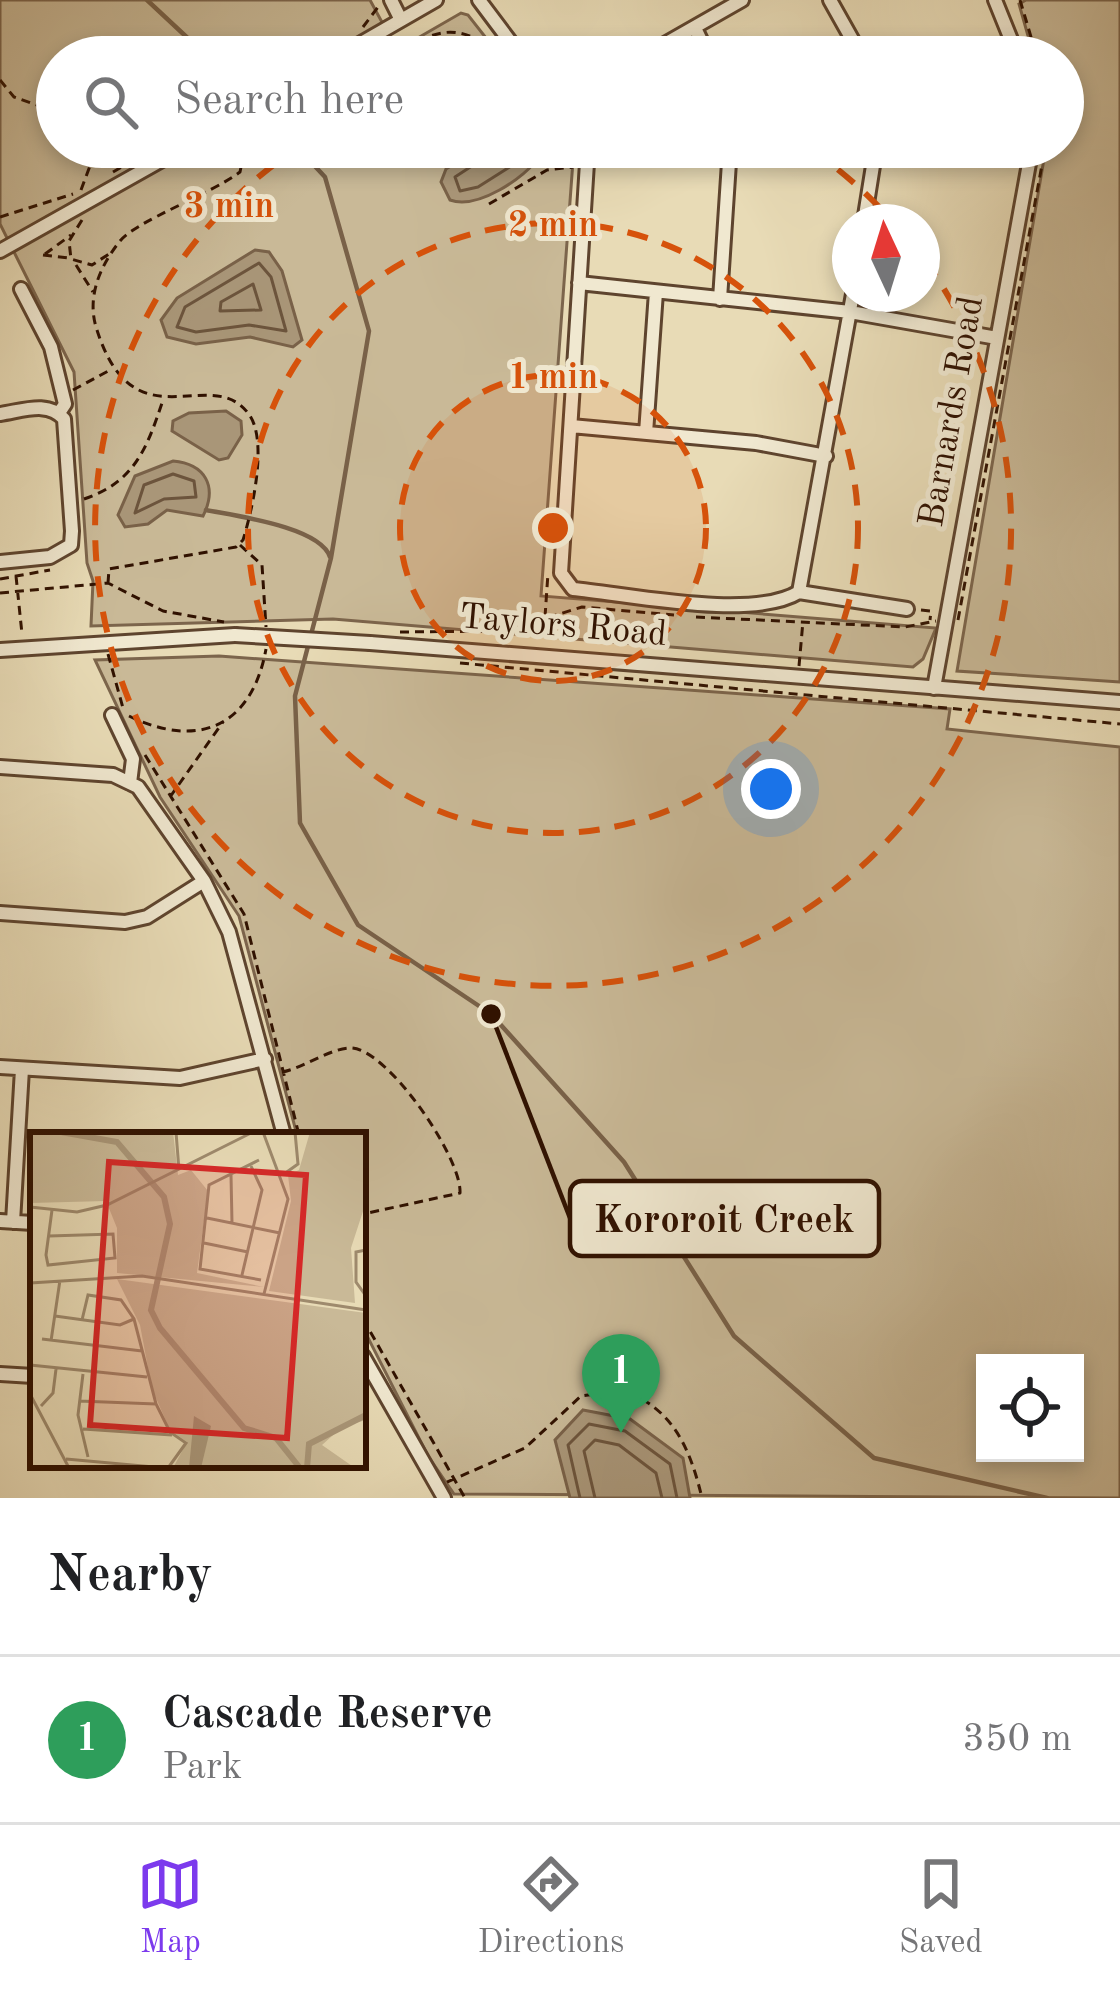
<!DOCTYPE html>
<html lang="en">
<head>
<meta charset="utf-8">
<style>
	:root { --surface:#fff; --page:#f2f2f2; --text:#202124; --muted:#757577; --line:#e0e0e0; --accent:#7c3aed }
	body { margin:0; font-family:"Old Standard TT",serif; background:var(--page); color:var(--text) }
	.controls { position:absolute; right:36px; bottom:36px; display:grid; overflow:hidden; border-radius:0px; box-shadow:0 6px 18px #0003 }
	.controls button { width:108px; height:108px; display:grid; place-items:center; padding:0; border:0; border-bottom:3px solid var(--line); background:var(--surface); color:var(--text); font:60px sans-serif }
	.compass { position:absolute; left:832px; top:204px; width:108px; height:108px; border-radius:50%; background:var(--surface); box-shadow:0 6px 18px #0003; rotate:356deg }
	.you { position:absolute; left:771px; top:789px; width:42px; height:42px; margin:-30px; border:9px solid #fff; border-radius:50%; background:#1a73e8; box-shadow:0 0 0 18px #1a73e833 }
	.badge { display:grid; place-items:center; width:78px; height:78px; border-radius:50%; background:var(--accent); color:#fff; font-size:39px; font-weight:700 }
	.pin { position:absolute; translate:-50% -99px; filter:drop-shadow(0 3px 6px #0008) }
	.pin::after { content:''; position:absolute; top:63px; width:42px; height:36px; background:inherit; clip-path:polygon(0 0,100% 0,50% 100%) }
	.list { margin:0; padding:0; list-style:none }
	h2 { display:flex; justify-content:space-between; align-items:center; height:156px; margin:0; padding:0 48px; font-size:51px }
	h2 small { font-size:39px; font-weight:400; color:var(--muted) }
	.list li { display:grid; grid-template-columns:78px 1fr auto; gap:36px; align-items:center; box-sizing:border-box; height:168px; padding:0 48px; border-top:3px solid var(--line) }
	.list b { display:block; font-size:45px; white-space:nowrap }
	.list p { margin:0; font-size:39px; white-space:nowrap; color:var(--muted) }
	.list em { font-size:39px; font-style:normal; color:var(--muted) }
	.icon { flex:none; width:66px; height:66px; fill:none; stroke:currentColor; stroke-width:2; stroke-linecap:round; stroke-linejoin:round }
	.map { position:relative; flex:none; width:1120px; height:1498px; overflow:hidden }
	.search { position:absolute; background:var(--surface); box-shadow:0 6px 18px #0003; left:36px; right:36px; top:36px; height:132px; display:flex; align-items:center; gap:30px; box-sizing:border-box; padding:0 42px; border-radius:66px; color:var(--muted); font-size:45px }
	.sheet { height:324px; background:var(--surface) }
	nav { display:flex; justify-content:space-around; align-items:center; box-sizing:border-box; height:168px; border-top:3px solid var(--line); background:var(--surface); font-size:33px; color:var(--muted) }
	nav a { display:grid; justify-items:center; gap:6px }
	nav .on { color:var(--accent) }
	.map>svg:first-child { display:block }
	.green { fill:#c9b997; stroke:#7c654c; stroke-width:3; fill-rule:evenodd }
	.water { fill:#a99678; stroke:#796148; stroke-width:3 }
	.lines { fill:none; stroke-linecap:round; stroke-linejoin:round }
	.shore { stroke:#6c543c; stroke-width:3 }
	.stream { stroke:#796148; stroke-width:4.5 }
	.minor-casing { stroke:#5e442e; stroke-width:18 }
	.path { stroke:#301100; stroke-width:3; stroke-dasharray:9 6; stroke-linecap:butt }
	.minor { stroke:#f0e8d0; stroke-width:12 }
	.minor-bridge-casing { stroke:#5e442e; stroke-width:18; stroke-linecap:butt }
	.minor-bridge { stroke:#f0e8d0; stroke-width:12 }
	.ring { fill:none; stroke:#d6520b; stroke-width:6; stroke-dasharray:21 15 }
	.labels { text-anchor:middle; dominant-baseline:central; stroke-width:10; stroke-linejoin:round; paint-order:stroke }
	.street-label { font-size:36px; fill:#301100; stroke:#f0e8d0 }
	.inset-river { fill:none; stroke:#a99678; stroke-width:6 }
	.inset-road { fill:none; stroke:#9e8a6d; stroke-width:3 }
	.view { fill:#d62828; fill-opacity:0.15; stroke:#d62828; stroke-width:6 }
	.inset-edge { fill:none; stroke:#301100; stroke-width:6 }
	.centre { fill:#d6520b; stroke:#f0e8d0; stroke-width:6 }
	.ring-label { font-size:36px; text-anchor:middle; font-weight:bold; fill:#d6520b; stroke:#f0e8d0; stroke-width:10; stroke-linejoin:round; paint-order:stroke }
	.leader { fill:none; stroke:#301100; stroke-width:4.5 }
	.callout-dot { fill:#301100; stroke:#f0e8d0; stroke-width:4.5 }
	.callout { fill:#f0e8d0; stroke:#301100; stroke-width:4.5 }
	.callout-label { font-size:39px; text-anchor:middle; font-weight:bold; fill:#301100 }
</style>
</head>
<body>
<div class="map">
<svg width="1120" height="1498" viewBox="0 0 1120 1498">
	<rect width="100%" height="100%" fill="#e8dbb6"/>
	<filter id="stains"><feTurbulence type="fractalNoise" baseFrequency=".00167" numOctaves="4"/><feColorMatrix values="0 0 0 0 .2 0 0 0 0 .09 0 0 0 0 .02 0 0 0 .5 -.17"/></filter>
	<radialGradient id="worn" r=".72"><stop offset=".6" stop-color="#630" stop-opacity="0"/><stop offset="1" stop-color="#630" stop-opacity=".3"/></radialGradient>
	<!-- green -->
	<path class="green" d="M0 0H370L397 50 461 13 468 15 501 57H57V147H574L541 596 936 628 923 659 913 667 333 619 91 626 93 581 87 563 74 372 0 224Z
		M1026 0H1120V682L957 671 1046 147H1063V57H1034L1019 4Z
		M219 656 950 709 947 729 1120 747V1498L454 1494 428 1456 363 1328V1135H297L239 916 160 797 95 660ZM985 1363H1075V1453H985Z"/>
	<!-- water -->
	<path class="water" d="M482 147H537L540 156C525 178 477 210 450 200L441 182 446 169Z
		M255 250 269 252 282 271 302 340 293 347 250 337 196 344 167 337 161 320 177 298Z
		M226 411 241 421 242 435 228 458 219 460 172 431 173 421 189 413Z
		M173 461C205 464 218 486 203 516L167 510 148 524 125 527 118 515 135 476Z
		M583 1410 630 1419 683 1458 690 1498H570L555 1440Z"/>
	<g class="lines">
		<!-- shore -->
		<path class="shore" d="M484 147 481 160 455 177 460 191 478 187 524 158 527 147
			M259 263 271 277 286 331 249 325 196 332 177 327 185 307Z
			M253 284 261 310 220 311 221 302Z
			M173 474 194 481 196 497 164 499 135 513 144 485Z
			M580 1498 568 1445 589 1424 625 1431 670 1464 677 1498
			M595 1498 584 1451 595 1440 619 1445 656 1473 662 1498"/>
		<!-- stream -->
		<path class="stream" d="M147 0 208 57
			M297 147 325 177 369 331 331 558 295 696 300 823 358 925 491 1014 624 1162 734 1336 874 1458 1047 1498
			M206 510C236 516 320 527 330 557"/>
		<!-- minor casing -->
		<g class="minor-casing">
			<path id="minor" d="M391 0 401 20
				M479 0 512 44 528 57
				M830 0 862 57
				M995 0 1018 57
				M695 28 709 57
				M337 57 436 0
				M642 57 742 0
				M588 147 561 573 573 589C628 594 752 621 799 592
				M864 222 876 147
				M0 251 185 147
				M579 283 850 312 997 338
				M21 289 51 347 65 404 59 413
				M720 299 730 147
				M0 414C22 411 48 400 64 419L72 531 71 545 50 557 0 562
				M571 426 756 443 826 456
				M646 433 656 292
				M799 592 853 294
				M799 592 907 609
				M370 643 1120 702
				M0 650 235 635
				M934 688 1032 147
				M112 715 133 759 130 783
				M0 767 113 775 138 787 204 881 229 932 284 1135
				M0 913 125 922 147 917 204 881
				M0 1067 180 1078 265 1059
				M0 1221 33 1223
				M13 1222 22 1069
				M363 1356 444 1498
				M0 1374 33 1376"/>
		</g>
		<!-- path -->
		<path class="path" d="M1020 0 1037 57
			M363 27 378 7
			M374 49C434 49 437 7 505 56
			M467 57 471 39
			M0 80 14 97 57 112
			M113 172 156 147
			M81 190 97 147
			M489 204 547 170 573 167
			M0 217 73 194
			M82 220 69 241 71 259 92 265 109 254
			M45 254 71 235
			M43 255 69 258
			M76 265 93 292
			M73 390 112 369
			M84 499C135 482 147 448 163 400
			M240 545 262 565 266 627
			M16 576 22 634
			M0 579 50 570
			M108 583 109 569 236 547 243 540C252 511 269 439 248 413 209 363 133 448 96 327 87 296 100 266 120 241 136 221 211 194 240 172L245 147
			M0 593 108 583 163 611 224 622
			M921 610 931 611 930 620
			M545 617 548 573
			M696 617 905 627 936 621
			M958 620 1044 154
			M400 632 504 631 582 607 674 615
			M108 654 123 708
			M460 663 1120 724
			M799 666 803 621
			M129 716C199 750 252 726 266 649
			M145 755 244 914 299 1135
			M170 797 223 722
			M282 1072C304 1068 332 1047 352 1048 389 1051 462 1158 460 1193L363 1214
			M363 1319 465 1498
			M447 1482 525 1448 581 1396 622 1390C673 1408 690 1448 702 1498"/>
		<!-- minor -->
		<use href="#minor" class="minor"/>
		<!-- minor-bridge casing -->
		<g class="minor-bridge-casing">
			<path id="minor-bridge" d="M235 635 370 643"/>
		</g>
		<!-- minor-bridge -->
		<use href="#minor-bridge" class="minor-bridge"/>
	</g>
	<!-- distance rings -->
	<circle cx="553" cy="528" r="153" fill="#d6520b" fill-opacity=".12"/>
	<g class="ring">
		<circle cx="553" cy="528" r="153"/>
		<circle cx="553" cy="528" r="305"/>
		<path d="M809 148A458 458 0 0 1 893 222M924 259A458 458 0 1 1 297 148"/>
	</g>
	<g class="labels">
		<!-- street labels -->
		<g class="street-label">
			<text transform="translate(953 412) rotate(-80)">Barnards Road</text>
			<text transform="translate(563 627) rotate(5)">Taylors Road</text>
		</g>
	</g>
	<!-- overview -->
	<g transform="translate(30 1132)">
		<rect width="336" height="336" fill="#e8dbb6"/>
		<path d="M0 0H143L148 43 161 38 178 59 167 141 234 155 87 141V96L76 69 0 71ZM280 0H336V70L321 116 325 171 239 159 261 69 258 43 269 38ZM87 147 336 181V288L312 295 292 313 325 336H143L157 310 140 298 122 257 110 193Z" fill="#c9b997"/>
		<path d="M164 284 181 294 171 336H159Z" fill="#a99678"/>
		<path class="inset-river" d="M31 0 87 10 134 65 140 92 121 178 130 196 214 296 246 306 270 336M277 336 279 312 336 283"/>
		<path class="inset-road" d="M146 0 149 38M233 0 258 67 234 162M229 28 179 53 170 137 231 148M254 42 268 32 265 0M201 43 202 91M0 75 47 80 77 73 223 0M177 86 250 101M19 104 83 102 85 126 18 133 16 123 22 78M174 111 218 120M336 118 326 120V150L336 164M212 143 232 58 221 34M0 151 112 144 336 178M25 184 90 193 104 187M52 188 58 163 91 168 104 187 126 272 140 300 156 311 138 336M12 207 112 219M21 209 30 148M0 233 117 245M53 242 48 283 58 325M0 262 39 336M49 269 126 272M11 274 23 261 26 237M53 297 142 303M36 327 135 336"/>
		<path class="view" d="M79 30 276 43 257 306 60 293Z"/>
		<rect width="336" height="336" class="inset-edge"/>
	</g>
	<circle cx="553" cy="528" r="18" class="centre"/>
	<g class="ring-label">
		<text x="229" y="217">3 min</text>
		<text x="553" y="236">2 min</text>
		<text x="553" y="388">1 min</text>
	</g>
	<!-- callouts -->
	<path class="leader" d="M491 1014L570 1218"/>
	<circle class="callout-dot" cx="491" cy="1014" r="12"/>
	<rect class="callout" x="570" y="1181" width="309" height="75" rx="12"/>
	<g class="callout-label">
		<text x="724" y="1232">Kororoit Creek</text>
	</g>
	<rect width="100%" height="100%" filter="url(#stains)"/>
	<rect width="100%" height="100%" fill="url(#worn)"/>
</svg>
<div class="controls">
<button><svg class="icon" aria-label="locate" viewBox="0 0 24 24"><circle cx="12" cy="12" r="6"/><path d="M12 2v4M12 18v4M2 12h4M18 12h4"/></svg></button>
</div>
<svg class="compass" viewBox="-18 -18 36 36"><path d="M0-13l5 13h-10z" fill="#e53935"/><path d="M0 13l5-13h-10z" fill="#757577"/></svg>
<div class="you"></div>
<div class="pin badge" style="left:621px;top:1433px;background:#2e9e5b">1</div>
<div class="search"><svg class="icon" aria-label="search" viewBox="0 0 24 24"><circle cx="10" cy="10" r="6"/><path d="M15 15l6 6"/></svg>Search here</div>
</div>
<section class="sheet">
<h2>Nearby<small></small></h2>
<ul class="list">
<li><span class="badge" style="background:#2e9e5b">1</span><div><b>Cascade Reserve</b><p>Park</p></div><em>350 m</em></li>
</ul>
</section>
<nav>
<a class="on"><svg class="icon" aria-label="map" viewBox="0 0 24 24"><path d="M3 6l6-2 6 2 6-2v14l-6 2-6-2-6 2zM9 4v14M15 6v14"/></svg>Map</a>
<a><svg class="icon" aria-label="directions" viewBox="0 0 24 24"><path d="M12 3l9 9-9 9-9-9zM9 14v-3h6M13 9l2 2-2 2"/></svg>Directions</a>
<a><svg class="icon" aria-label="saved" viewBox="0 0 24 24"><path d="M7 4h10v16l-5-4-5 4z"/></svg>Saved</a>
</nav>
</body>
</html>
